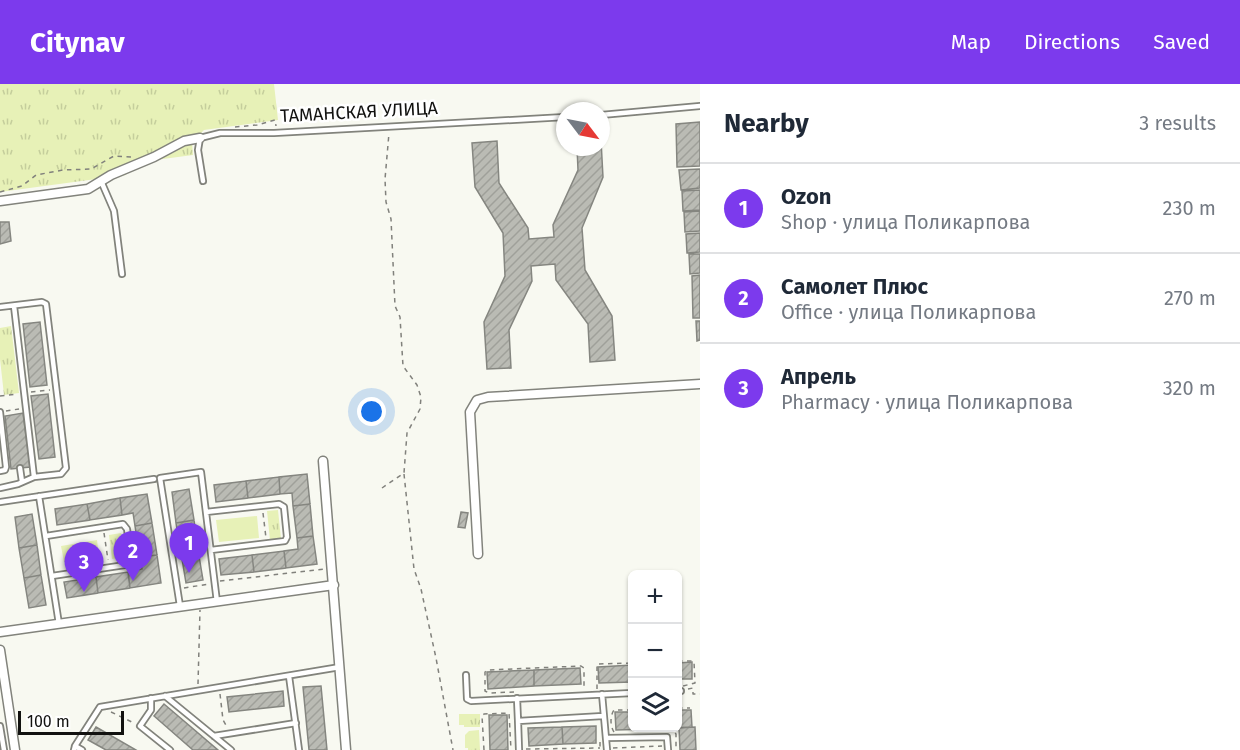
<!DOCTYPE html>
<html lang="en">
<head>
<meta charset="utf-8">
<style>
	:root { --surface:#fff; --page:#f2f2f3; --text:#1f2937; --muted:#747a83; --line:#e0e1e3; --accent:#7c3aed }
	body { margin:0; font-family:"Fira Sans",sans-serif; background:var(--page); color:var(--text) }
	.controls { position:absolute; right:18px; bottom:18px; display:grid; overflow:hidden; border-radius:9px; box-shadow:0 2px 4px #0004 }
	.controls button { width:54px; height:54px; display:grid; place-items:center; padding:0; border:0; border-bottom:2px solid var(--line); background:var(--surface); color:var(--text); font:30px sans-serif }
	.compass { position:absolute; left:556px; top:18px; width:54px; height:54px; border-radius:50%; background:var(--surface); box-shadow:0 2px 4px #0004; rotate:122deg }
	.scale { position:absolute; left:18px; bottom:15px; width:106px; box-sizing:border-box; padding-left:6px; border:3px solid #121210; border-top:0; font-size:16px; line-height:21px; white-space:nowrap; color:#121210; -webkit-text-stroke:4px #fff; paint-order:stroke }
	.you { position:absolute; left:372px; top:328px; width:21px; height:21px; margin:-15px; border:4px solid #fff; border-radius:50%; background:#1a73e8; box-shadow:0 0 0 9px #1a73e833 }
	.badge { display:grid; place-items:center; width:39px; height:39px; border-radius:50%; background:var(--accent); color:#fff; font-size:20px; font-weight:700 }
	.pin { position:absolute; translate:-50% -50px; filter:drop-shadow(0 2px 3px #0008) }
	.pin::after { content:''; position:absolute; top:32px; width:21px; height:18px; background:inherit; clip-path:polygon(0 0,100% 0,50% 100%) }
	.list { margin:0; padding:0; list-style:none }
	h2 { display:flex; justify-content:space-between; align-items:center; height:78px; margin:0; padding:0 24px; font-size:26px }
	h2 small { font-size:20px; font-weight:400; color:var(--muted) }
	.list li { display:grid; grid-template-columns:39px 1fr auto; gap:18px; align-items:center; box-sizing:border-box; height:90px; padding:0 24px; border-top:2px solid var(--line) }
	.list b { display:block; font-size:22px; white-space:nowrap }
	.list p { margin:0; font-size:20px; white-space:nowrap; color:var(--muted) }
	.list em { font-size:20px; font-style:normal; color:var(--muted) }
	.icon { flex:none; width:33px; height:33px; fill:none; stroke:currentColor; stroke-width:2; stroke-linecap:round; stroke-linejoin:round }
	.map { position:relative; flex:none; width:700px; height:666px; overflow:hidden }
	header { display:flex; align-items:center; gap:36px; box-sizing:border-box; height:84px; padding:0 30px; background:var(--accent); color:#fff }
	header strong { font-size:28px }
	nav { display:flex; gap:33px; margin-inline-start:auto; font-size:21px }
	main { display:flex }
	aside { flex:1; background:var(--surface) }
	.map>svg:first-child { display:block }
	.park { fill:url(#park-tufts) }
	.pitch { fill:#e7f1b7 }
	.building { fill:url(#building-hatch); stroke:#858680; stroke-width:1.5 }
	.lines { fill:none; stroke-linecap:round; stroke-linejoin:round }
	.lane-casing { stroke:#82837c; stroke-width:8 }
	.street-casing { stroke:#82837c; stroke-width:11 }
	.path { stroke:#81817c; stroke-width:1.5; stroke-dasharray:4.5 4.5; stroke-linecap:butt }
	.lane { stroke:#fff; stroke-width:4.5 }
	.street { stroke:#fff; stroke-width:8 }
	.labels { text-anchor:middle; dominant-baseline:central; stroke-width:5; stroke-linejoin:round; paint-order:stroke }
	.street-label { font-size:18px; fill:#121210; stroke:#fff }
</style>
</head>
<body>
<header>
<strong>Citynav</strong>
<nav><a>Map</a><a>Directions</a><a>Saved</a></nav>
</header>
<main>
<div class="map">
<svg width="700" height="666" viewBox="0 0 700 666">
	<defs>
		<pattern id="park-tufts" width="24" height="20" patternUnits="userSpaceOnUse" patternTransform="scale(1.5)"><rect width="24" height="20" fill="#e7f1b7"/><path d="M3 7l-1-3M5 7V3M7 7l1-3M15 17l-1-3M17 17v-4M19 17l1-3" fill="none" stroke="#c5ce9c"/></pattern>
		<pattern id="building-hatch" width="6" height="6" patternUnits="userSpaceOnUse" patternTransform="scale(1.5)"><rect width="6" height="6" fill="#babbb4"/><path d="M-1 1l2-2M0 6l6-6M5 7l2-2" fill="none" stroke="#9fa09a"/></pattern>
	</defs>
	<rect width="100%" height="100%" fill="#f8f9f1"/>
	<!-- park -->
	<path class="park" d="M0 0H274L278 36 204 46 192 58 193 71 125 80 126 91 0 108Z
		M11 242 19 309 4 311 0 275V244Z
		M278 426 281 455 270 456 267 427Z
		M121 449 125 473 112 475 109 451Z
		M459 630H480V643H464V641H459Z
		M479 646 480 666H468V664H465V651L469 647Z"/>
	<!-- pitch -->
	<path class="pitch" d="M257 432 259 454 219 458 216 436Z
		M97 456 99 473 64 478 61 462Z"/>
	<!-- building -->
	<path class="building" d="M700 38V82L677 83 676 40Z
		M601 56 603 93 582 144 585 186 612 232 615 276 590 278 588 240 556 196 555 180 531 182 532 197 509 246 511 284 487 285 484 238 505 192 503 149 475 103 472 59 497 57 499 99 528 144 529 155 554 153 553 141 578 86 577 63H601Z
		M700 85V104L681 106 679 86Z
		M700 106V126L683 127 682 107Z
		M700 127V147L685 148 684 128Z
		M0 138H9L11 157 0 160Z
		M700 149V168L687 169 686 150Z
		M689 170H700V189L690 190Z
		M700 191V234H693L692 192Z
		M696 237H700V256L697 257Z
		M40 238 47 301 30 303 23 240Z
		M48 310 55 373 39 375 31 312Z
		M23 329 30 383 11 385 5 332Z
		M307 390 310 420 293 422 292 409 280 410 279 393Z
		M279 393 280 410 248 414 246 397Z
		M246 397 248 414 216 418 214 401Z
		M189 405 194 436 176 439 172 408Z
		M147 410 152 439 135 442 133 429 122 431 120 414Z
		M120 414 122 431 90 436 87 420Z
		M87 420 90 436 57 441 55 425Z
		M310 420 313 452 297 454 293 422Z
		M461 428 468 429 465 444 458 443Z
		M32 430 37 461 19 464 15 433Z
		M194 436 198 466 181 469 176 439Z
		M152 439 157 471 140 473 135 442Z
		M313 452 317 480 286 484 284 467 298 465 297 454Z
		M37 461 41 491 24 494 19 464Z
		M198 466 203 496 186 499 181 469Z
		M284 467 286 484 254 488 252 471Z
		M157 471 161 499 130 504 128 488 142 485 140 473Z
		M252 471 254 488 221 491 219 475Z
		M128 488 130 504 98 509 96 493Z
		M41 491 46 521 29 524 24 494Z
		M96 493 98 509 67 514 64 498Z
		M692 578V595H678V579Z
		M632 581V598L599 599 598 583Z
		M580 584 581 600 534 602V586Z
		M534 586V602L488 605 487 588Z
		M321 602 327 666H309L303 603Z
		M283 607 284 622 229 628 227 613Z
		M164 620 218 666H193L154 632Z
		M678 626H691L692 643 650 645 678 644Z
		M615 628H632V644L650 645 616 646Z
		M489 631H507L508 666H490Z
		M596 642V659L563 660 562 643Z
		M96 643 136 666H106L99 662 88 656Z
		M562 643 563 660 529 662 528 644Z
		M695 643 696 666H680L679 644Z"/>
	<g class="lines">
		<!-- lane casing -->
		<g class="lane-casing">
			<path id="lane" d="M601 31 700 22
				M101 97 114 127 122 190
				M203 97 198 66 200 54 220 49H274L565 33
				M14 222 34 393
				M0 223 42 218 46 220 66 384 61 390 34 393 18 400 0 404
				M0 328 6 383 5 386 0 387
				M20 384 22 398
				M39 412 59 540
				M0 418 154 395
				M206 428 279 420 284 423 287 453 285 457 211 466
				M46 452 123 440 127 445 131 473V477L125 481 52 492
				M180 522 160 394 201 388 217 518
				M466 591 467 615 471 617 632 609
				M289 592 299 666
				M678 607H681
				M602 610 607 666
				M165 612 231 666
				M151 614V626L140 642 170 666
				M517 614 518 637 603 632
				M518 637 519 666
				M0 642 4 666
				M214 652 296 639
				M606 654 667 653 668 666
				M75 662 100 623 340 583
				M74 666 75 662 82 666"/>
		</g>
		<!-- street casing -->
		<g class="street-casing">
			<path id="street" d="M0 117 88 105 111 91 154 73 184 57 200 54
				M323 377 346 666
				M478 470 470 328 477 316 488 313 700 300
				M0 548 334 501
				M0 566 15 666"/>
		</g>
		<!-- path -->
		<path class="path" d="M235 43 257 41 275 36 276 42
			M0 108 22 102 36 91 63 86 91 85 114 72 133 73
			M31 308 50 306
			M0 312 17 310
			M6 327 19 325
			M404 390 414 485 421 505 436 574 453 666
			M382 404 404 389 407 349 420 325 421 313 417 301 403 282 400 233 395 222 391 135 386 118 385 95 389 49
			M263 429 266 454
			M104 449 108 476
			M220 497 325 485
			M184 504 209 500
			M678 577H692L694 578 695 599 683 602
			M198 600 200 526
			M597 605V580L632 579
			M688 605 693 604V610H700
			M514 608 489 609 485 607V588L488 586 581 582 584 584V605
			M220 610 223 636 227 643
			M678 624H690
			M111 628 134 639
			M667 647H673L676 650V666
			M614 648C610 642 610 632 614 626H632
			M600 658V666
			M613 664 662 662
			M526 665 600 664
			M484 666 482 632 484 630 509 629 511 666"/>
		<!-- lane -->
		<use href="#lane" class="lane"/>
		<!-- street -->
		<use href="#street" class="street"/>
	</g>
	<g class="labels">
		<!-- street labels -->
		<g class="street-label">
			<text transform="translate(359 28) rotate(-3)">ТАМАНСКАЯ УЛИЦА</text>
		</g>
	</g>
</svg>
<div class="controls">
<button>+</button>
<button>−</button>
<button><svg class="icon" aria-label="layers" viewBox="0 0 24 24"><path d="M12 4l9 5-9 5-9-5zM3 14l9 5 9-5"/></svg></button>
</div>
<svg class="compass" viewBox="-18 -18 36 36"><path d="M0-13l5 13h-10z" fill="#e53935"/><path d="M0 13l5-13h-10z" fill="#747a83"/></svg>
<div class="scale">100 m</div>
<div class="you"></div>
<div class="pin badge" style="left:189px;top:489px">1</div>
<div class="pin badge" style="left:133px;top:497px">2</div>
<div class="pin badge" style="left:84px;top:508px">3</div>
</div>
<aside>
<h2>Nearby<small>3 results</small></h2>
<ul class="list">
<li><span class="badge">1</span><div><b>Ozon</b><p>Shop · улица Поликарпова</p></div><em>230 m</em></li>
<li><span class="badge">2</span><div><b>Самолет Плюс</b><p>Office · улица Поликарпова</p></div><em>270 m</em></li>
<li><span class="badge">3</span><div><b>Апрель</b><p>Pharmacy · улица Поликарпова</p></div><em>320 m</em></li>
</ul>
</aside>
</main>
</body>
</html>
